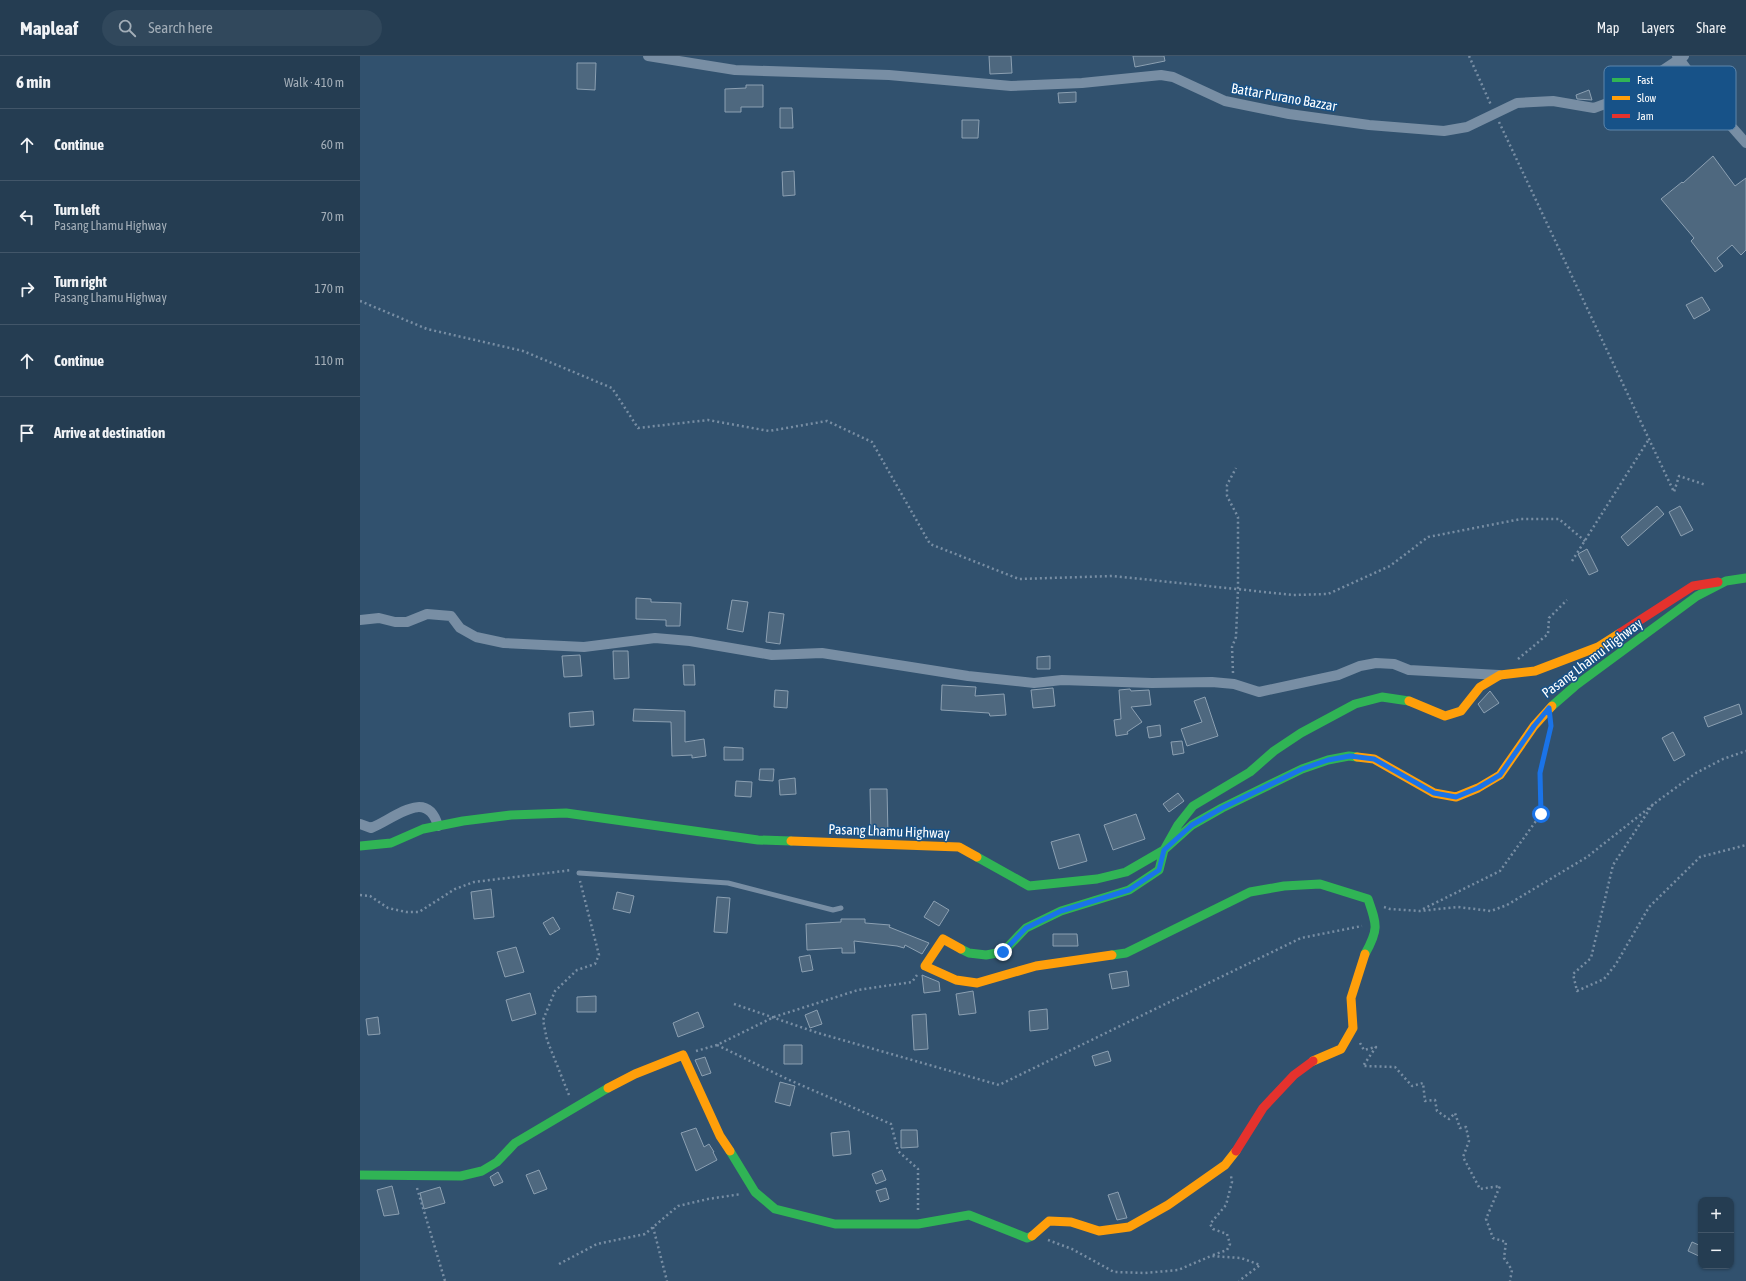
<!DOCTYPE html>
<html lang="en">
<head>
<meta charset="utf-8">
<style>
	:root { --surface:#253d52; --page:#31485c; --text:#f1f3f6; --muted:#a3aeb8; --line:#425669 }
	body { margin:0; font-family:"Asap Condensed",sans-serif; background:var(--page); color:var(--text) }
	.controls { position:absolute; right:12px; bottom:12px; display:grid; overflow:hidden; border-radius:8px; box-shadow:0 1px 3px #0004 }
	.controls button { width:36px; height:36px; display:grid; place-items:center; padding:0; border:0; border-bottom:1px solid var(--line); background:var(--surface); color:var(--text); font:20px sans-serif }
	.stop { position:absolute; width:12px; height:12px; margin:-9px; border:3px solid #1a73e8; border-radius:50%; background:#fff }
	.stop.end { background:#1a73e8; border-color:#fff; box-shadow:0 1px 4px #0008 }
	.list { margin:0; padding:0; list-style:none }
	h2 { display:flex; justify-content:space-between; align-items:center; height:52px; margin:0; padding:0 16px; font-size:17px }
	h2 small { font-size:13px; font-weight:400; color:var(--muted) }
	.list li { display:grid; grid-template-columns:26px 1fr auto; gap:12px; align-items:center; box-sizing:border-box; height:72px; padding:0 16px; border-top:1px solid var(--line) }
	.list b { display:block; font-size:15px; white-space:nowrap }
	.list p { margin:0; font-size:13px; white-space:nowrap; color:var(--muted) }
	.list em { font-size:13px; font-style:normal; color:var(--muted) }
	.icon { flex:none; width:22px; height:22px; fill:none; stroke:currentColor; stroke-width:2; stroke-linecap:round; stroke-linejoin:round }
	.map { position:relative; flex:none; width:1386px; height:1225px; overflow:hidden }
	header { display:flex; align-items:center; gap:24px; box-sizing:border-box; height:56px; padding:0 20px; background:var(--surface); border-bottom:1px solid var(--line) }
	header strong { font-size:19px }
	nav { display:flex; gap:22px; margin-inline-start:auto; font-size:14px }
	.search { width:280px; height:36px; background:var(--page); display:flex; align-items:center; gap:10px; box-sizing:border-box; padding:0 14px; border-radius:22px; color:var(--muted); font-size:15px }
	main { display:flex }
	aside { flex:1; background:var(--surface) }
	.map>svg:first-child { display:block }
	.building { fill:#4e687f; stroke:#8ca0b2 }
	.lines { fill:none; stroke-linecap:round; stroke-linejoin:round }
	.path { stroke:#788ea4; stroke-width:2.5; stroke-dasharray:2 3; stroke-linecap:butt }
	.lane { stroke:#788ea4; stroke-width:5 }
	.street { stroke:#788ea4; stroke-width:10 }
	.fast { stroke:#30b455; stroke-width:9 }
	.slow { stroke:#ff9f0a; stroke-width:9 }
	.jam { stroke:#e5322d; stroke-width:9 }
	.route { stroke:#1a73e8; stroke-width:5 }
	.labels { text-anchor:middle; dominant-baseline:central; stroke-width:3; stroke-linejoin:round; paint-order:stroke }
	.street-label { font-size:14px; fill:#fff; stroke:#175288 }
	.key { fill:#175288; stroke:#5d86ac; stroke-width:1 }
	.key-label { font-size:11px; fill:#fff }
</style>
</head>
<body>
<header>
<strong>Mapleaf</strong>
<div class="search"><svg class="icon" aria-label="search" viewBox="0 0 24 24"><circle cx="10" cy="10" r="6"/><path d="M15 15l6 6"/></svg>Search here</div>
<nav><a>Map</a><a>Layers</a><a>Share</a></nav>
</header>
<main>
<aside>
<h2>6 min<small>Walk · 410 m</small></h2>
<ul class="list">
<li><svg class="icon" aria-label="ahead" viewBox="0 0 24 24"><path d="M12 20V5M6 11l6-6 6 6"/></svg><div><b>Continue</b></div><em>60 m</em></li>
<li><svg class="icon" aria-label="left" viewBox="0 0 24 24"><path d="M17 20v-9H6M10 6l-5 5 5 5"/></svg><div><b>Turn left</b><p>Pasang Lhamu Highway</p></div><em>70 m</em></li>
<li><svg class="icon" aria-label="right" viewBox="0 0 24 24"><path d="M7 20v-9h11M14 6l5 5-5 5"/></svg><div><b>Turn right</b><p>Pasang Lhamu Highway</p></div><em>170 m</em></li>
<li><svg class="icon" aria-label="ahead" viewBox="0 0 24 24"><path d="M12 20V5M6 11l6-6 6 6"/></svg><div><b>Continue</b></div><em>110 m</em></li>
<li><svg class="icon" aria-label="arrive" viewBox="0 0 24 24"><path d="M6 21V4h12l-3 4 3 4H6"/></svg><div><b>Arrive at destination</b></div></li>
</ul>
</aside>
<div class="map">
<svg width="1386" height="1225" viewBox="0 0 1386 1225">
	<rect width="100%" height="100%" fill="#31516e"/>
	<!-- building -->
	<path class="building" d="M629 0H651L652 17 630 18Z
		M773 0H804L805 5 775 11Z
		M217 7H236L235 34 217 33Z
		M386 29H403V51H381V56H365V33L386 32Z
		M1229 34 1232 44 1217 43 1216 39Z
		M716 36V46L699 47 698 37Z
		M420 52H432L433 72H420Z
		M602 64H619L618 82H602Z
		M1353 100 1375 130 1386 122V194L1381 199 1372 189 1357 202 1363 210 1355 216 1331 185 1334 182 1301 143 1322 126 1323 127Z
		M434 115 435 139 423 140 422 116Z
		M1342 241 1350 254 1334 263 1326 249Z
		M1297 450 1304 458 1268 490 1261 481Z
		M1320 450 1333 474 1321 480 1309 456Z
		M1227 493 1238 515 1229 519 1218 498Z
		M276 542 291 543V546L321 547 320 570H306V564L276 563Z
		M372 544 388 546 383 576 367 573Z
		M409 556 424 558 420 588 406 586Z
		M253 595H268L269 622 254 623Z
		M220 599 222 620 204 621 202 600Z
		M690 600V613H677V601Z
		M323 609H334L335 629H324Z
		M582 629 616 631 615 640 644 638 646 659 630 660 629 657 581 654Z
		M693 632 695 650 673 652 671 634Z
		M770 633 771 635 789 634 791 649 771 651 782 666 767 676 768 678 756 680 754 664 761 663 759 634Z
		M415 634 428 635 427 652 414 651Z
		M1130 635 1139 647 1124 657 1118 648Z
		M845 641 858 680 827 690 821 673 842 666 834 645Z
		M1379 648 1382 658 1348 671 1344 661Z
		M274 653 325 655V686L344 683 346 700 332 702V699L312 700 311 666 273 665Z
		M233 655 234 669 210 671 209 657Z
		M800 669 801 680 789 682 787 671Z
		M1313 676 1325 699 1314 705 1302 682Z
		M822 685 824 697 813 699 811 686Z
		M364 691 383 692V704H364Z
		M400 713H414L413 725 399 724Z
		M435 722 436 738 420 739 419 724Z
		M376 725 392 726 391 741 375 740Z
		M510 733H527L528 779 511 778Z
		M818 737 824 745 809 756 803 748Z
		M776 758 785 783 753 794 744 769Z
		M719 778 727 805 699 813 691 786Z
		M131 833 134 861 114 863 111 836Z
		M257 836 274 840 270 857 253 853Z
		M357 841 370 842 367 877 354 876Z
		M574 845 589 854 579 870 564 861Z
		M193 861 200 873 190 879 183 867Z
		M481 863H505V867L530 869 529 871 569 887 562 898 545 889 544 892 537 890 494 885 495 897H482V892L447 894 446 868 481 866Z
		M693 878H717L718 890H693Z
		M156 891 164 916 145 921 137 896Z
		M450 899 453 914 442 916 439 901Z
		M767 915 769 930 752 933 749 918Z
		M562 919 579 926 580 935 564 937Z
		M613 935 616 957 599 959 596 938Z
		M170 937 176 958 152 965 146 944Z
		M236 940V956H217V941Z
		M687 953 688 973 670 975 669 955Z
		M457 954 462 968 450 972 445 959Z
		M338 956 344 971 318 981 313 967Z
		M566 958 568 993 554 994 552 959Z
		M18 961 20 978 8 979 6 963Z
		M424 989H442V1008H424Z
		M748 995 751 1005 735 1010 732 1000Z
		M345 1001 351 1017 342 1020 335 1004Z
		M420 1026 435 1030 430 1050 415 1046Z
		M336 1072 344 1091 349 1088 354 1096H353L357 1104 336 1115 321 1077Z
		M541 1074H557L558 1091 541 1092Z
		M489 1075 491 1098 473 1100 471 1077Z
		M179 1114 187 1133 174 1138 166 1119Z
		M522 1114 526 1124 516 1128 512 1118Z
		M138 1116 143 1126 134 1130 130 1121Z
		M32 1130 39 1158 24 1160 17 1134Z
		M80 1131 85 1147 64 1153 60 1137Z
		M526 1132 529 1143 520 1146 516 1135Z
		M758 1136 767 1162H766L757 1164 748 1139Z
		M1332 1186 1341 1190V1201L1328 1195Z"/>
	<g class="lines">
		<!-- path -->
		<path class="path" d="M1109 0 1131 49
			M1139 66 1314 436 1319 420 1346 429
			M0 245 67 273 163 295 252 332 278 372 348 364 409 375 467 365 512 386 570 488 659 523 753 520 933 539 968 538 1030 510 1068 481 1161 463H1199L1225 485
			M1212 505 1289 383
			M1158 603 1188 578 1189 562 1207 544
			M873 617 872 591 876 581 878 533V461L867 440V429L876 412
			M1293 748 1253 809 1231 902 1213 918 1217 935 1244 923 1256 908 1289 851 1340 801 1386 789
			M0 839 10 840 28 852 46 856H59L95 833 114 826 212 814
			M1024 851 1030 853 1060 855 1098 851 1131 855 1147 849 1227 801 1299 744 1336 717 1363 703 1386 695
			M1063 853 1140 815 1181 758 1180 717 1191 673
			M374 948 458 977 639 1029 941 882 1002 870
			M1000 987 1004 994 1016 991 1003 1010 1035 1011 1052 1030 1063 1027 1065 1045 1075 1044 1077 1055 1089 1063 1095 1057 1100 1072 1106 1071 1109 1085 1103 1101 1120 1133 1140 1130 1126 1163 1133 1182 1146 1186 1144 1202 1152 1214 1150 1225
			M357 989 427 1023 531 1068 538 1095 558 1113V1154
			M336 995 357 989 414 961 498 934 552 926 557 919
			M209 1039 187 984 183 964 195 935 217 914 235 908 239 899 220 825
			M57 1132 85 1225
			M293 1171 307 1225
			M688 1184 712 1193 754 1216 785 1217 818 1214 851 1200 881 1202 900 1209 879 1225
			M853 1199 867 1194 870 1188 867 1178 853 1173 850 1168 866 1149 872 1126 871 1120
			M199 1208 237 1188 285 1178 318 1150 348 1143 381 1138"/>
		<!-- lane -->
		<path class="lane" d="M219 817 368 827 473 854 481 852"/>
		<!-- street -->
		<path class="street" d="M288 0 375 14 529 19 651 30 722 27 801 19 813 21 865 45 929 58 1009 69 1084 75 1107 71 1157 47 1193 45 1234 52 1261 42 1324 0
			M1317 0 1357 54 1386 87
			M0 564 19 562 35 566H47L67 558 91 560 100 572 116 581 144 587 224 591 295 582 330 585 412 599 462 597 608 620 674 627 702 624 792 627 852 626 874 628 899 636 978 619 1000 610 1016 607 1034 608 1049 614 1139 619
			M0 768 11 772C34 763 67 731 78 770"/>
		<!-- fast -->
		<path class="fast" d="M1192 650 1215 630 1337 540 1366 525 1386 522
			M0 790 31 787 63 773 103 765 151 759 206 757 398 784 431 785
			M617 801 669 830 737 823 766 816 804 794 832 769 862 752 942 713 968 704 989 700 997 701
			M601 893 609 897 626 899 643 896 666 872 701 855 769 834 799 814 804 794 818 769 833 750 890 716 914 695 941 677 995 648 1022 641 1049 645
			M752 899 766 897 890 836 924 830 960 828 1008 843C1017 869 1019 873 1005 898
			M370 1095 395 1136 415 1153 475 1168H558L609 1159 667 1182 672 1180
			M0 1119 101 1120 122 1115 137 1106 155 1087 248 1032"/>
		<!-- slow -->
		<path class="slow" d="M1049 645 1085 660 1101 655 1120 631 1140 619 1175 615 1238 591 1260 577
			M997 701 1014 703 1074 737 1096 741 1118 732 1140 719 1174 670 1192 650
			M431 785 599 791 617 801
			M601 893 583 883 565 910 596 924 617 927 676 910 752 899
			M953 1005 981 993 993 972 991 942 1005 898
			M248 1032 275 1018 323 999 360 1080 370 1095
			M672 1180 689 1165 711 1166 739 1175 769 1171 808 1149 865 1109 876 1095"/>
		<!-- jam -->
		<path class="jam" d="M1260 577 1333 530 1358 526
			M876 1095 903 1052 934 1019 953 1005"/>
	</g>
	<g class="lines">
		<!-- route -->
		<path class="route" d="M643 896 666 872 701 855 769 834 799 814 804 794 832 769 862 752 942 713 968 704 990 700 1014 703 1074 737 1096 741 1118 732 1140 719 1174 670 1189 652 1191 670 1180 717 1181 758"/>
	</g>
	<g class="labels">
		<!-- street labels -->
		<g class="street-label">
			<text transform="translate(924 41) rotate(10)">Battar Purano Bazzar</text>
			<text transform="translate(1232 602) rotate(-37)">Pasang Lhamu Highway</text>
			<text transform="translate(529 775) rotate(2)">Pasang Lhamu Highway</text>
		</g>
	</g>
	<!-- legend -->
	<rect x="1244" y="10" width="132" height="64" rx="6" class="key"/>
	<rect x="1252" y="22" width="18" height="4" fill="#30b455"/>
	<rect x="1252" y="40" width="18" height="4" fill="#ff9f0a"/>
	<rect x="1252" y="58" width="18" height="4" fill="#e5322d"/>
	<g class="key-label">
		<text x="1277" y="28">Fast</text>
		<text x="1277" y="46">Slow</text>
		<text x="1277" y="64">Jam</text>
	</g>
</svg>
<div class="controls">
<button>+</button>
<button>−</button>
</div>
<div class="stop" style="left:1181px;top:758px"></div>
<div class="stop end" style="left:643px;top:896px"></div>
</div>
</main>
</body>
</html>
